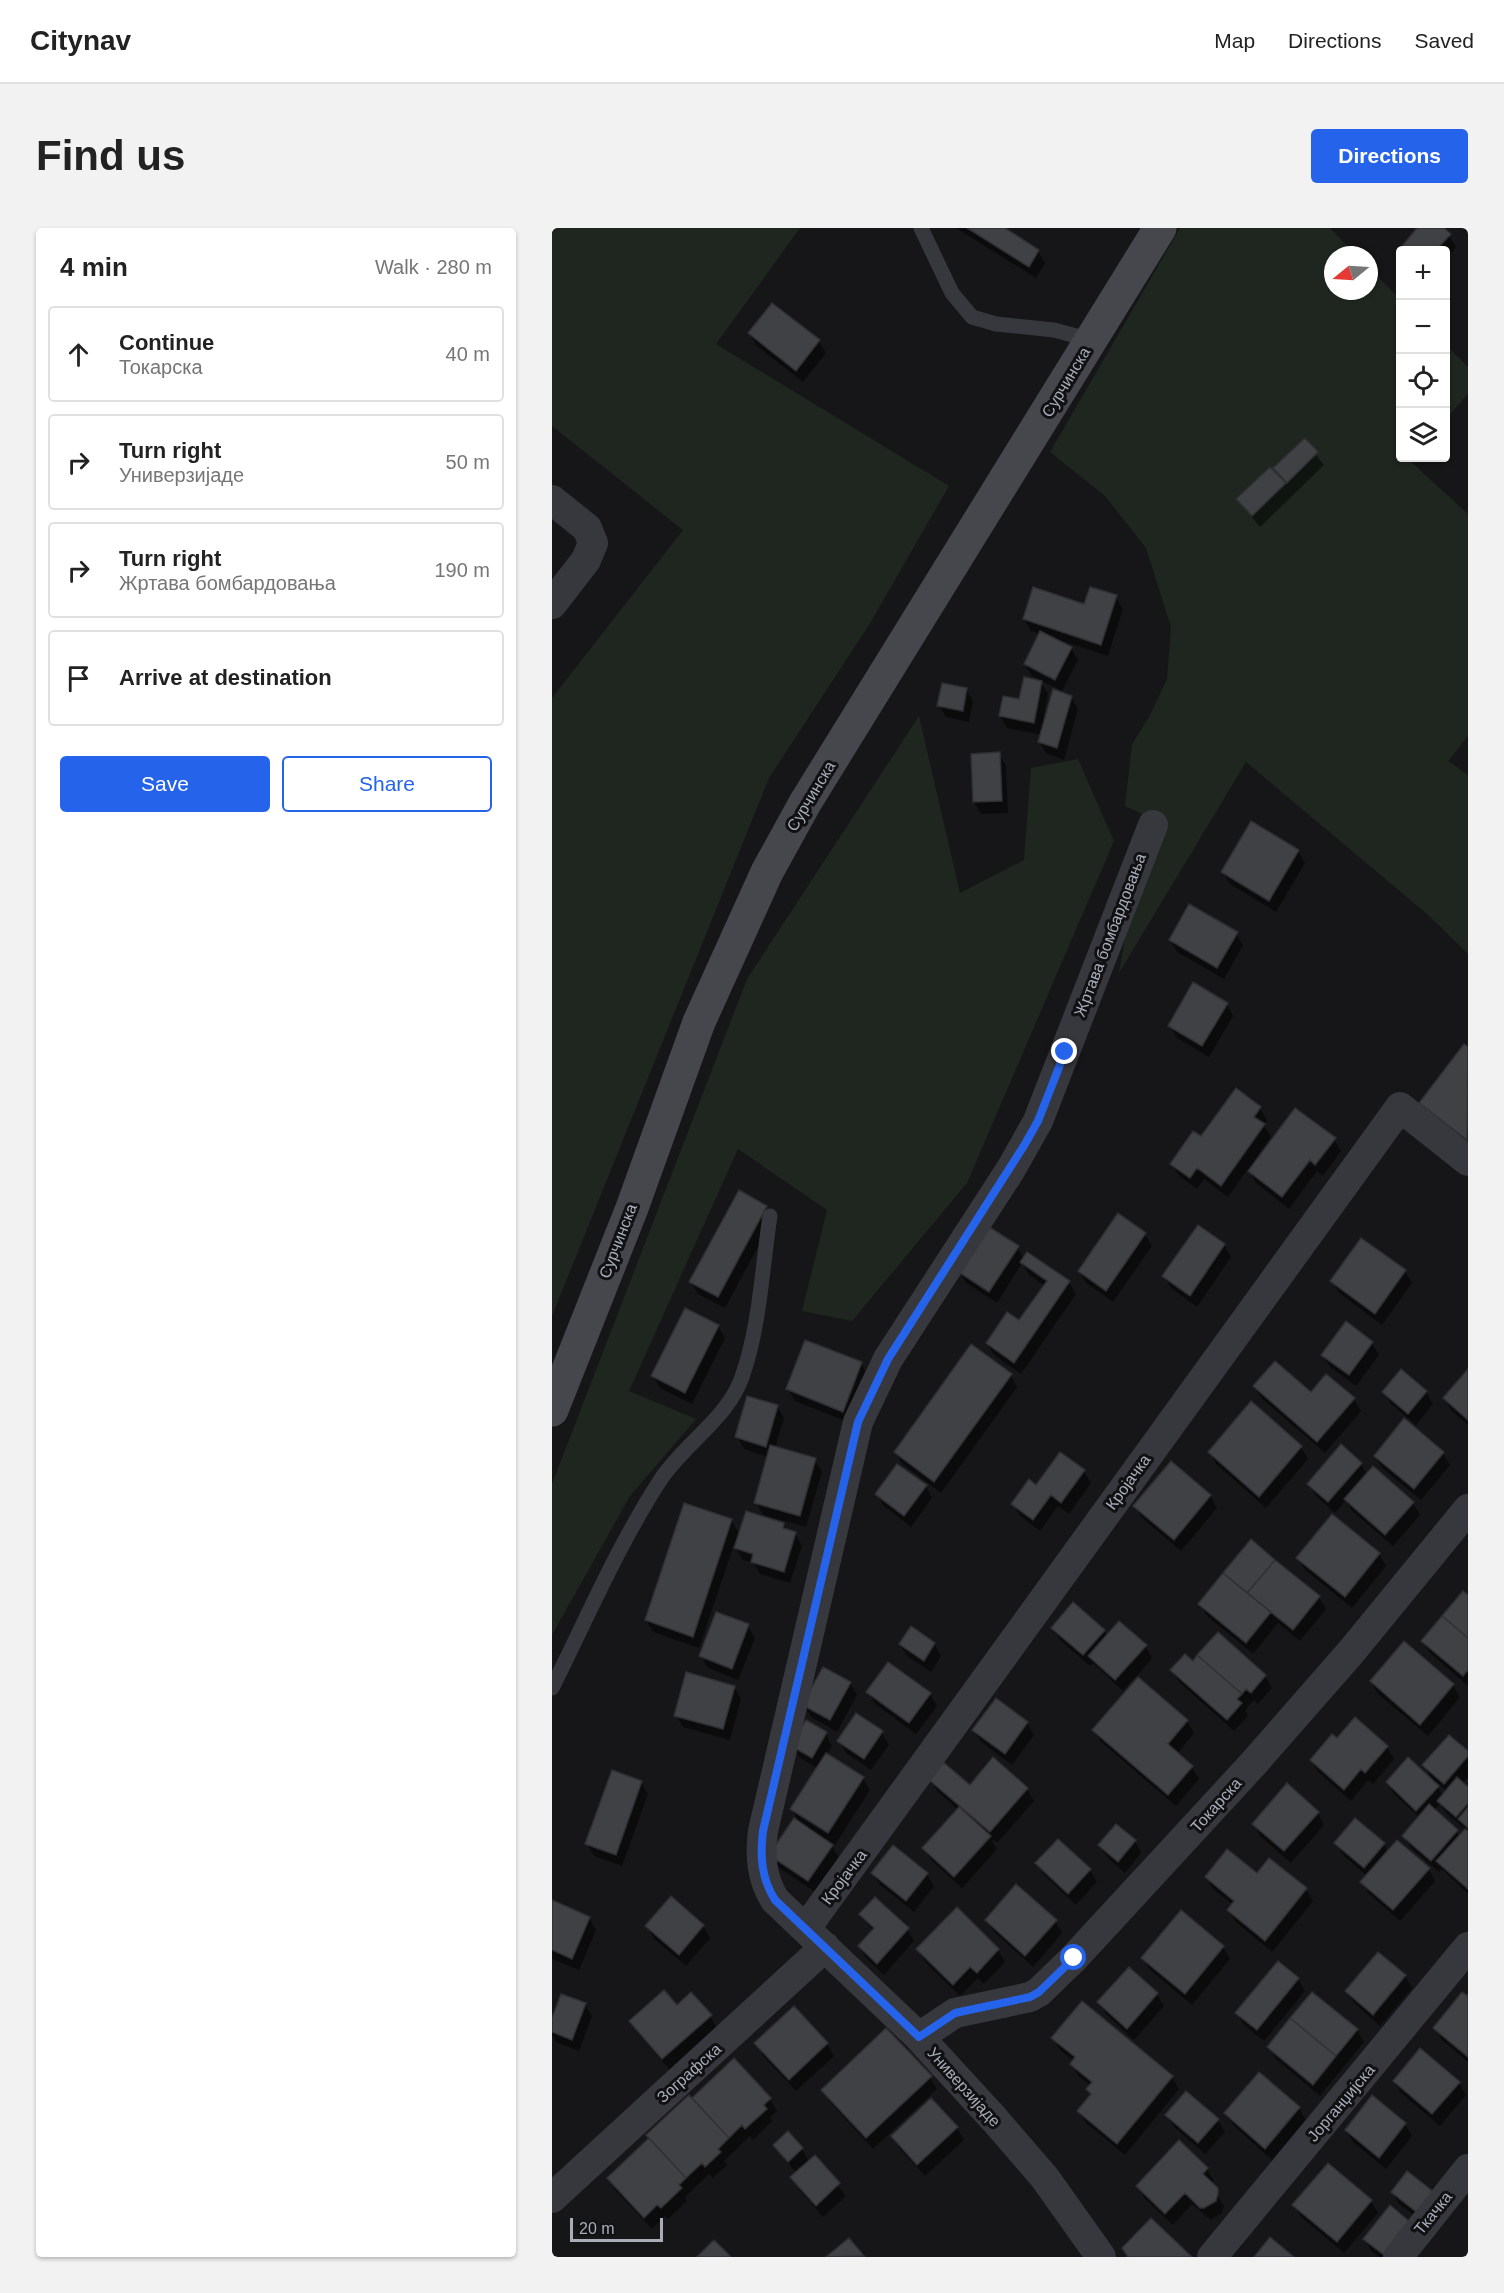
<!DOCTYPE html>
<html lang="en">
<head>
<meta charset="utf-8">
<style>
	:root { --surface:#fff; --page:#f2f2f2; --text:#222; --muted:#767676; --line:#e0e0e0; --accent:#2563eb }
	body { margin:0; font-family:Arial,sans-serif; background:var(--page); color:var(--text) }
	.controls { position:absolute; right:18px; top:18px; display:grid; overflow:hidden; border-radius:6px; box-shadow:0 2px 4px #0004 }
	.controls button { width:54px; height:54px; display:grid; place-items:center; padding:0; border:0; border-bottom:2px solid var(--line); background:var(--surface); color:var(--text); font:30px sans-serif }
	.compass { position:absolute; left:772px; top:18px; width:54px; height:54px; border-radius:50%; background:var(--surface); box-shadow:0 2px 4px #0004; rotate:252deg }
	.scale { position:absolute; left:18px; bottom:15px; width:93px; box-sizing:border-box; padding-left:6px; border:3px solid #a8adb8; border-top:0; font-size:16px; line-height:21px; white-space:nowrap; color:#a8adb8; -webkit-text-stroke:4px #111113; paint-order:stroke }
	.stop { position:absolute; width:18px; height:18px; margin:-14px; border:4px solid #2563eb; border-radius:50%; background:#fff }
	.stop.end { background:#2563eb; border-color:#fff; box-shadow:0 2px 6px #0008 }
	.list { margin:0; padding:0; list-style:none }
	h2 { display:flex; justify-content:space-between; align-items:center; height:78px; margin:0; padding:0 24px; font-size:26px }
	h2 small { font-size:20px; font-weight:400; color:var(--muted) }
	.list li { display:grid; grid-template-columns:39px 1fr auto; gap:18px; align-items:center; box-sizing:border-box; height:96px; margin:0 12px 12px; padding:0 12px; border:2px solid var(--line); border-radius:6px }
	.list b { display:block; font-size:22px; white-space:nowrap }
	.list p { margin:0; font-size:20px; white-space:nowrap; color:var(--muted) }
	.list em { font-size:20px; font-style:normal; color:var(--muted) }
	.actions { display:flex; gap:12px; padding:18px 24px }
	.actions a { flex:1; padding:14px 0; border:2px solid var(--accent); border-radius:6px; text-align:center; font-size:21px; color:var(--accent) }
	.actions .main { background:var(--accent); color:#fff }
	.icon { flex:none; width:33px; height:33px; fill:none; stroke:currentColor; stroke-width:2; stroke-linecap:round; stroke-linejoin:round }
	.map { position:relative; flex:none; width:916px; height:2029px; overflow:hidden; border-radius:6px }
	header { display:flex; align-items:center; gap:36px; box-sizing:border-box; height:84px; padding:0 30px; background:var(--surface); border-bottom:2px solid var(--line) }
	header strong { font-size:28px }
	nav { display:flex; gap:33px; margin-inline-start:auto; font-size:21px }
	.intro { display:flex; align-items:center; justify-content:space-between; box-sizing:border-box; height:144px; padding:0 36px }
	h1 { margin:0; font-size:42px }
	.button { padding:15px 27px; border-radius:6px; background:var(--accent); color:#fff; font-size:21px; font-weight:700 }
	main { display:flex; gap:36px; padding:0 36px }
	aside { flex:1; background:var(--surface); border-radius:6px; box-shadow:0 2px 4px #0004 }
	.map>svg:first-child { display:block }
	.green { fill:#1e261f }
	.shadow { fill:#0007; fill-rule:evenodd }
	.building { fill:#404145; stroke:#303034; stroke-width:1.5 }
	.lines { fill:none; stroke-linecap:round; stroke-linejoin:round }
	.lane { stroke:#37383d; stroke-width:15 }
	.street { stroke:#37383d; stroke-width:30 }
	.secondary { stroke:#45474d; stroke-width:33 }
	.route { stroke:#2563eb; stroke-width:8 }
	.labels { text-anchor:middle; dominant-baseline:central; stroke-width:6; stroke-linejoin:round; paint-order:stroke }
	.street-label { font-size:16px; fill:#a8adb8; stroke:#111113 }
</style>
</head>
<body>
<header>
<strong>Citynav</strong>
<nav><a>Map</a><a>Directions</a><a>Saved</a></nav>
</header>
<div class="intro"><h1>Find us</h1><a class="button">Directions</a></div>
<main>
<aside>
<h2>4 min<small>Walk · 280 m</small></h2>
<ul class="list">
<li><svg class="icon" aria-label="ahead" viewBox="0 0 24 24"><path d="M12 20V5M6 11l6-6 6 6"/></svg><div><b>Continue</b><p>Токарска</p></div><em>40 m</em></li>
<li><svg class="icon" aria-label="right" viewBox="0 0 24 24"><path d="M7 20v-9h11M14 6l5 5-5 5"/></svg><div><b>Turn right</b><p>Универзијаде</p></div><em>50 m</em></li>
<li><svg class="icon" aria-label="right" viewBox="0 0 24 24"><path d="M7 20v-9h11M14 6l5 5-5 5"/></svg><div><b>Turn right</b><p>Жртава бомбардовања</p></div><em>190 m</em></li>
<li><svg class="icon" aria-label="arrive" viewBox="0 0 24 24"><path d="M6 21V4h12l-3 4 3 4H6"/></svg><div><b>Arrive at destination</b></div></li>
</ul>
<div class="actions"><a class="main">Save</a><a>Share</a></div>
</aside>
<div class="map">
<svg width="916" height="2029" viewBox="0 0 916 2029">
	<rect width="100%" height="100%" fill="#161618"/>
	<!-- green -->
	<path class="green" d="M0 0H248L164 116 397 258 317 397 217 550 0 1088V470L131 302 0 198Z
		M628 0H778L804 27H781V63H817V40L848 71V230H859L857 232 916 286V508L896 533 916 547V726L875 686 694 534 567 745 576 691 612 596 573 578 580 516 597 489 615 451 619 399 594 320 553 268 498 224Z
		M894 117 916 139V166L894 191Z
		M367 488 408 665 472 632 479 540 526 531 562 613 415 955 300 1093 250 1083 275 982 186 921 77 1163 144 1191 78 1268 0 1407V1256L195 751Z"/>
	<!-- shadow -->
	<path class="shadow" d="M404 0H450L486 23 493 35 484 50Z
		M873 0H890L897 7 904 19 894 31V22H853Z
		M198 106 267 113 274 125 251 154 205 118Z
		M752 212 772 237 708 299 686 272Z
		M564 369 571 381 556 428 504 411 519 420 526 432 510 463 480 448 473 436 488 406 479 403 472 391Z
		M489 454 496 466 491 492 519 469 526 481 512 532 494 525 487 513 489 507 455 500 448 488Z
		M414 461 421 473 417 494 394 489 387 477Z
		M447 526 454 538 456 585 429 586 422 574Z
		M746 623 753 635 724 684 678 656 671 644Z
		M684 705 691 717 672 751 625 724 618 712Z
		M675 776 681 788 657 829 625 810 618 798Z
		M912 818 916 821V919L876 887 869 875Z
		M708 880 715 892 712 897 719 909 704 930 706 932 782 911 789 923 771 948 765 943 737 981 704 955 696 941 676 969 652 951 645 961 627 948 620 936 650 911Z
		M214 979 221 991 173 1080 146 1066 139 1054Z
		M646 999 672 1017 679 1029 645 1079 619 1060 612 1048Z
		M593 1006 600 1018 561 1074 534 1055 527 1043Z
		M465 1019 472 1031 517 1054 524 1066 469 1146 442 1127 435 1115 468 1095 493 1058 477 1047 470 1035 445 1075 414 1055 407 1043Z
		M853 1043 860 1055 830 1097 787 1065 780 1053Z
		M166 1098 173 1110 140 1176 108 1160 101 1148Z
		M820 1115 827 1127 804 1158 778 1139 771 1127Z
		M309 1136 316 1148 298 1195 243 1173 236 1161Z
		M916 1143V1197L900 1183 893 1171Z
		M459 1147 465 1159 389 1265 350 1236 344 1224Z
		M774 1148 802 1171 809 1183 773 1225 710 1171 703 1159 759 1166Z
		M832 1164H874L881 1176 864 1197 839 1176Z
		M225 1178 232 1190 223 1220 263 1232 270 1244 254 1299 211 1287 204 1274 216 1229 192 1221 185 1209Z
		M749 1219 756 1231 714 1280 664 1236 658 1224Z
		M891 1225 898 1237 869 1272 830 1240 823 1228Z
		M809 1236 815 1246 821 1240 861 1275 868 1287 841 1318 800 1283 794 1272 783 1285 764 1268 757 1256Z
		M532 1243 539 1255 517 1286 506 1278 488 1303 468 1288 461 1276 485 1259Z
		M374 1258 380 1270 359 1299 332 1278 325 1266Z
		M658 1268 665 1280 629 1323 590 1290 583 1278Z
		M179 1292 188 1307 231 1297 235 1303 243 1305 250 1318 238 1355 208 1346 202 1335 191 1332 182 1317 147 1420 101 1404 94 1392Z
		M700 1313 767 1369 774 1381 748 1413 726 1395 701 1426 655 1388 648 1376Z
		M827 1326 834 1338 800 1380 753 1342 746 1330Z
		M916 1369V1458L878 1425 871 1413Z
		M196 1398 203 1410 186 1452 156 1440 149 1428Z
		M501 1400 552 1403 555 1408 593 1418 600 1430 584 1449 635 1493 642 1505 625 1526 640 1539 647 1551 624 1578 549 1514 542 1502 585 1451 583 1449 571 1463 541 1435 538 1438 508 1412Z
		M666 1406 713 1448 720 1460 706 1476 702 1472 693 1482 696 1488 682 1503 627 1454 620 1442 641 1435Z
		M348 1416H382L389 1428 379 1444 355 1428Z
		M336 1436 378 1466 385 1478 364 1506 323 1476 316 1464Z
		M819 1454 901 1457 908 1469 876 1508 826 1466Z
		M298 1455 305 1467 285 1504 259 1489 252 1477Z
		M182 1459 189 1471 178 1512 131 1499 124 1487Z
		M305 1487 330 1505 337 1517 319 1542 294 1525 287 1513Z
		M475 1495 482 1507 460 1537 429 1514 422 1502Z
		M274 1506 280 1518 275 1527 311 1550 318 1562 283 1617 273 1610 271 1612 280 1618 287 1630 263 1664 226 1639 219 1627 248 1596 240 1581 266 1540 248 1530 241 1518Z
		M785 1512 835 1519 842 1531 821 1556 816 1552 799 1573 766 1544 759 1532Z
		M916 1525V1550L910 1555 916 1561V1666L890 1641 887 1644 859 1620 852 1608 868 1590 842 1566 835 1554H882L872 1537ZM884 1553 895 1564 891 1568 883 1554ZM888 1576 894 1585 914 1602 908 1608 882 1582Z
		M378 1551 418 1559 475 1561 482 1573 445 1615 439 1611 445 1621 410 1660 379 1632 372 1620 406 1582 385 1563Z
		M89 1554 96 1566 70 1638 42 1628 35 1616Z
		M766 1585 772 1597 739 1635 708 1608 702 1596Z
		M506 1613 538 1642 545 1654 524 1677 492 1647 485 1635Z
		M583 1613 589 1625 573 1645 555 1629 548 1617Z
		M784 1615 832 1616 836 1624 877 1641 883 1653 848 1693 817 1666 810 1654 815 1648 791 1627Z
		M321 1645 375 1646 382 1658 362 1684 328 1657Z
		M705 1647 754 1661 761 1673 720 1724 684 1694 677 1682 681 1677 661 1661 654 1649Z
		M0 1674 37 1690 44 1702 27 1742 0 1731Z
		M629 1684 671 1719 678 1731 640 1777 598 1742 591 1730Z
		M309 1687 355 1701 362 1713 332 1747 314 1730 307 1718 321 1703Z
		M435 1692 503 1693 510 1705 481 1739 442 1704Z
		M151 1698 158 1710 134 1738 102 1711 95 1699Z
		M366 1722H446L453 1734 432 1756 426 1750 408 1768 373 1734Z
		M826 1726 853 1748 860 1760 828 1798 802 1775 795 1763Z
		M726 1735 746 1751 753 1763 712 1813 692 1797 685 1785Z
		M577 1741 605 1766 612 1778 582 1812 554 1786 547 1774Z
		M916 1768V1834L890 1812 883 1800Z
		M33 1776 40 1788 27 1823 4 1814 0 1807V1794Z
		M125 1779 158 1788 165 1800 118 1842 86 1805 79 1793Z
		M805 1802 812 1814 768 1868 724 1831 717 1819Z
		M501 1810 620 1849 627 1861 573 1927 534 1895 527 1883 539 1868 535 1862 539 1858 526 1848 520 1836 522 1833 508 1822Z
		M204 1816H275L282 1828 244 1863 211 1828Z
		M182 1832 218 1871 225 1883 218 1889 220 1893 201 1912 198 1908 172 1933 175 1937 161 1950 157 1946 133 1969 135 1973 116 1991 113 1988 100 2001 63 1962 57 1950 137 1869 140 1872Z
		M707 1846 747 1880 754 1892 720 1932 681 1897 674 1885Z
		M378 1849 385 1861 321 1921 278 1874 271 1862Z
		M842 1853 907 1855 914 1867 888 1898 849 1865Z
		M821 1869 853 1896 860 1908 834 1941 801 1914 794 1902Z
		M379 1872 405 1900 412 1912 373 1948 347 1920 341 1909Z
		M615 1887 666 1892 673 1904 653 1926 622 1899Z
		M222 1917 250 1921 257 1934 263 1929 294 1968 271 1989 247 1961 240 1949 244 1945Z
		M655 1941 662 1953 659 1956 672 1978 670 1985 659 1992 640 1976 621 1997 593 1971 586 1959Z
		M855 1945 875 1997 847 1976 840 1964Z
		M819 1973 826 1985 792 2025 749 1989 742 1977Z
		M813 2011 846 2029H827L819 2023Z"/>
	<!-- building -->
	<path class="building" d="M415 0H453L487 22 477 39Z
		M865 0H892L899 6 884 22H851L854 20 851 17Z
		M220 75 268 112 244 143 196 105Z
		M753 210 766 224 735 255 721 240Z
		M718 239 734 255 700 288 684 271Z
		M481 359 532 376 538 359 565 367 549 417 471 391Z
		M488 403 520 419 503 452 472 436Z
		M472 449 490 453 482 495 447 488 451 468 467 471Z
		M390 455 415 460 411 483 385 478Z
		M501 461 520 468 505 520 486 514Z
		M448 524 450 573 421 574 419 526Z
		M699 593 747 622 717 673 669 644Z
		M637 676 686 704 665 740 617 712Z
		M641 754 676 775 650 818 616 798Z
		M912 816 916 819 915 912 867 875Z
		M684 860 709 879 702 889 713 896 669 958 645 940 638 950 618 936 641 903 649 908Z
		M743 880 784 910 763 937 758 932 730 969 696 943Z
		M187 962 215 978 166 1069 137 1054Z
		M566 985 594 1005 554 1063 526 1043Z
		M434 997 467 1018 437 1064 405 1043Z
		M646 997 673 1016 638 1068 610 1048Z
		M809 1010 854 1042 823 1086 778 1053Z
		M475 1024 518 1053 462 1135 434 1115 455 1084 467 1092 495 1053 468 1034Z
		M133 1080 167 1097 133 1165 99 1148Z
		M794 1093 821 1114 797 1147 769 1127Z
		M253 1112 310 1134 291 1184 234 1161Z
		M419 1116 460 1146 382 1254 342 1224Z
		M723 1133 759 1164 774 1146 803 1170 765 1214 701 1158Z
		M849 1141 875 1163 856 1186 830 1164Z
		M916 1141V1192L891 1170Z
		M195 1168 226 1177 214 1219 183 1209Z
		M699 1173 750 1218 707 1269 656 1224Z
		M852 1190 892 1224 862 1261 822 1228Z
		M789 1216 810 1235 776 1274 755 1256Z
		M218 1217 264 1230 248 1288 202 1275Z
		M508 1224 533 1242 509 1275 499 1267 481 1292 459 1276 477 1251 484 1257Z
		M619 1233 659 1267 622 1312 581 1278Z
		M345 1236 375 1257 352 1288 323 1266Z
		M821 1238 862 1274 833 1307 792 1271Z
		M132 1275 180 1291 141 1409 93 1392Z
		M194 1283 232 1295 231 1300 244 1304 232 1344 199 1334 201 1326 182 1320Z
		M780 1286 828 1325 793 1369 744 1330Z
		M699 1311 723 1332 695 1365 671 1345Z
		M723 1332 768 1368 741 1402 695 1365Z
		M671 1345 719 1384 694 1415 646 1376Z
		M911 1363 916 1367V1410L890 1388Z
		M521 1374 553 1402 531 1427 499 1400Z
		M164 1384 197 1396 180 1441 147 1428Z
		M890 1388 916 1410V1442L911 1448 869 1413Z
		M567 1393 595 1417 563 1452 536 1428Z
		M359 1398 383 1415 372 1433 347 1416Z
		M666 1404 714 1447 699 1465 694 1461 690 1466 645 1427Z
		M852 1413 902 1456 868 1497 818 1453Z
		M633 1426 641 1433 645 1427 690 1466 685 1471 690 1475 675 1492 618 1442Z
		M336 1434 379 1465 357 1495 314 1464Z
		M271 1439 299 1454 278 1492 250 1477Z
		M134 1444 183 1458 171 1501 122 1488Z
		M586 1449 636 1492 616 1516 641 1538 616 1567 540 1502Z
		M444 1470 476 1494 453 1526 420 1502Z
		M304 1485 331 1503 312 1531 285 1513Z
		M803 1489 836 1518 813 1545 809 1541 792 1562 758 1532 780 1506 785 1510Z
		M254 1492 275 1504 260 1530 239 1518Z
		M897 1507 916 1523V1528L892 1556 870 1537Z
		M274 1525 312 1549 276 1605 238 1581Z
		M441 1529 476 1560 438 1604 376 1551 391 1534 418 1557Z
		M856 1529 887 1558 864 1583 834 1554Z
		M60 1542 90 1553 64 1627 33 1616Z
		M905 1549 916 1559V1575L904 1589 885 1573Z
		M735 1555 767 1584 732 1623 700 1596Z
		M877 1576 906 1602 879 1633 850 1608Z
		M407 1579 439 1608 402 1649 370 1620Z
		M916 1579V1600L906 1591Z
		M242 1590 281 1617 256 1653 217 1627Z
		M803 1590 833 1615 812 1640 782 1615Z
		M564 1596 584 1612 566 1634 546 1617Z
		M913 1601 916 1603V1661L884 1633Z
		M506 1611 539 1641 516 1666 483 1635Z
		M845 1612 878 1640 841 1682 808 1654Z
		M341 1617 376 1645 354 1673 319 1645Z
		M675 1621 705 1645 717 1630 755 1660 713 1713 675 1682 682 1673 653 1649Z
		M464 1656 505 1692 473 1728 433 1692Z
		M119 1668 152 1697 127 1727 93 1698Z
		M323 1669 357 1700 325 1736 306 1718 322 1700 307 1686Z
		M0 1672 38 1689 20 1731 0 1722Z
		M405 1679 447 1721 425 1745 418 1739 401 1757 364 1721Z
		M629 1682 672 1718 633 1766 589 1730Z
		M826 1724 854 1747 821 1787 793 1763Z
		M726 1733 747 1750 705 1802 683 1785Z
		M577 1739 606 1765 575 1801 545 1774Z
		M112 1762 125 1777 139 1764 160 1787 110 1831 77 1793Z
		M760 1764 806 1801 784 1828 738 1790Z
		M910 1764 916 1768V1829L881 1800Z
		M9 1766 34 1775 20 1812 0 1804V1790Z
		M530 1773 621 1848 565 1916 525 1883 539 1866 534 1861 540 1854 518 1836 523 1829 499 1810Z
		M242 1778 276 1815 237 1852 202 1815Z
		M738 1790 784 1828 761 1857 715 1819Z
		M334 1800 380 1848 314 1910 269 1862Z
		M868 1820 908 1854 880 1886 841 1853Z
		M182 1830 219 1870 212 1877 215 1881 193 1901 190 1897 177 1910 140 1870Z
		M707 1844 748 1879 713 1921 672 1885Z
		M634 1863 667 1891 646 1915 613 1887Z
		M137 1867 177 1910 166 1921 169 1924 153 1939 150 1935 134 1950 94 1907Z
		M820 1867 854 1895 827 1930 793 1902Z
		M379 1870 406 1899 365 1937 339 1908Z
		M236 1903 251 1920 236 1934 221 1917Z
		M97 1910 134 1950 127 1957 130 1960 109 1980 105 1977 92 1990 55 1950Z
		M627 1912 656 1940 651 1946 666 1960V1965L664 1973 652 1980H648L633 1965 613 1986 584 1958Z
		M263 1927 288 1955 264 1978 238 1949Z
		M776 1935 820 1972 785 2014 740 1977Z
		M855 1943 883 1965 867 1986 839 1964Z
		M838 1977 858 1994 832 2027 811 2011Z
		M599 1990 640 2029H576L570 2020Z
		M718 2009 742 2029H702Z
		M297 2010 312 2028 274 2029Z
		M162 2012 179 2029H145Z"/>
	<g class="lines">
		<!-- lane -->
		<path class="lane" d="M369 0 400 65 420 89 444 96 502 102 539 112
			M0 1460C35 1390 66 1317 109 1251 133 1215 176 1190 190 1149 208 1098 210 1040 218 988"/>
		<!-- street -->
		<path class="street" d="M0 272 35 300 41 315 34 332 0 376
			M254 1700 848 879 916 933
			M367 1809 403 1785 478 1769 487 1764 522 1730 701 1536 799 1424 916 1281
			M0 1970 273 1719
			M549 2029 493 1950 443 1892 367 1809 223 1672C209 1650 208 1627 211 1603L306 1194 336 1131 459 941 486 893 601 597
			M660 2029 916 1719
			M846 2029 916 1941"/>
		<!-- secondary -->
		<path class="secondary" d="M0 1182 80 980 147 794 215 644 253 575 608 0"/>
	</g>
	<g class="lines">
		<!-- route -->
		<path class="route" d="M513 824 486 893 473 916 336 1131 306 1194 211 1603C208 1627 209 1650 223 1672L367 1809 403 1785 478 1769 487 1764 522 1730"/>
	</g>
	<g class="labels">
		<!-- street labels -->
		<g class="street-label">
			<text transform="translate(514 154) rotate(-59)">Сурчинска</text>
			<text transform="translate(259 568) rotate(-59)">Сурчинска</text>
			<text transform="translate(558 707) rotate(-69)">Жртава бомбардовања</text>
			<text transform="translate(66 1013) rotate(-69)">Сурчинска</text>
			<text transform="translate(576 1254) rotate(-54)">Кројачка</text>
			<text transform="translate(664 1577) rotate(-48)">Токарска</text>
			<text transform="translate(292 1649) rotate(-53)">Кројачка</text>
			<text transform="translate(137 1845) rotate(-42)">Зографска</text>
			<text transform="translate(412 1859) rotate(48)">Универзијаде</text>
			<text transform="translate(789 1875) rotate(-50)">Јорганџијска</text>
			<text transform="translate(881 1985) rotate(-51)">Ткачка</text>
		</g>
	</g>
</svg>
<div class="controls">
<button>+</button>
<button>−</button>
<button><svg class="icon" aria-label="locate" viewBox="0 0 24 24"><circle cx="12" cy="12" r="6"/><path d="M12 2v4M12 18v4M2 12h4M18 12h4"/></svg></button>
<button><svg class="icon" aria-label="layers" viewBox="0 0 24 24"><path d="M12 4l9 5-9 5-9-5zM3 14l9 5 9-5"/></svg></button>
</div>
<svg class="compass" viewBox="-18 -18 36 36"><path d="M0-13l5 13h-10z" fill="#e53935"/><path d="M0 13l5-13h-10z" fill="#767676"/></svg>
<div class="scale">20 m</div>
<div class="stop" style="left:522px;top:1730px"></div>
<div class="stop end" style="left:513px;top:824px"></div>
</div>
</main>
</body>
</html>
